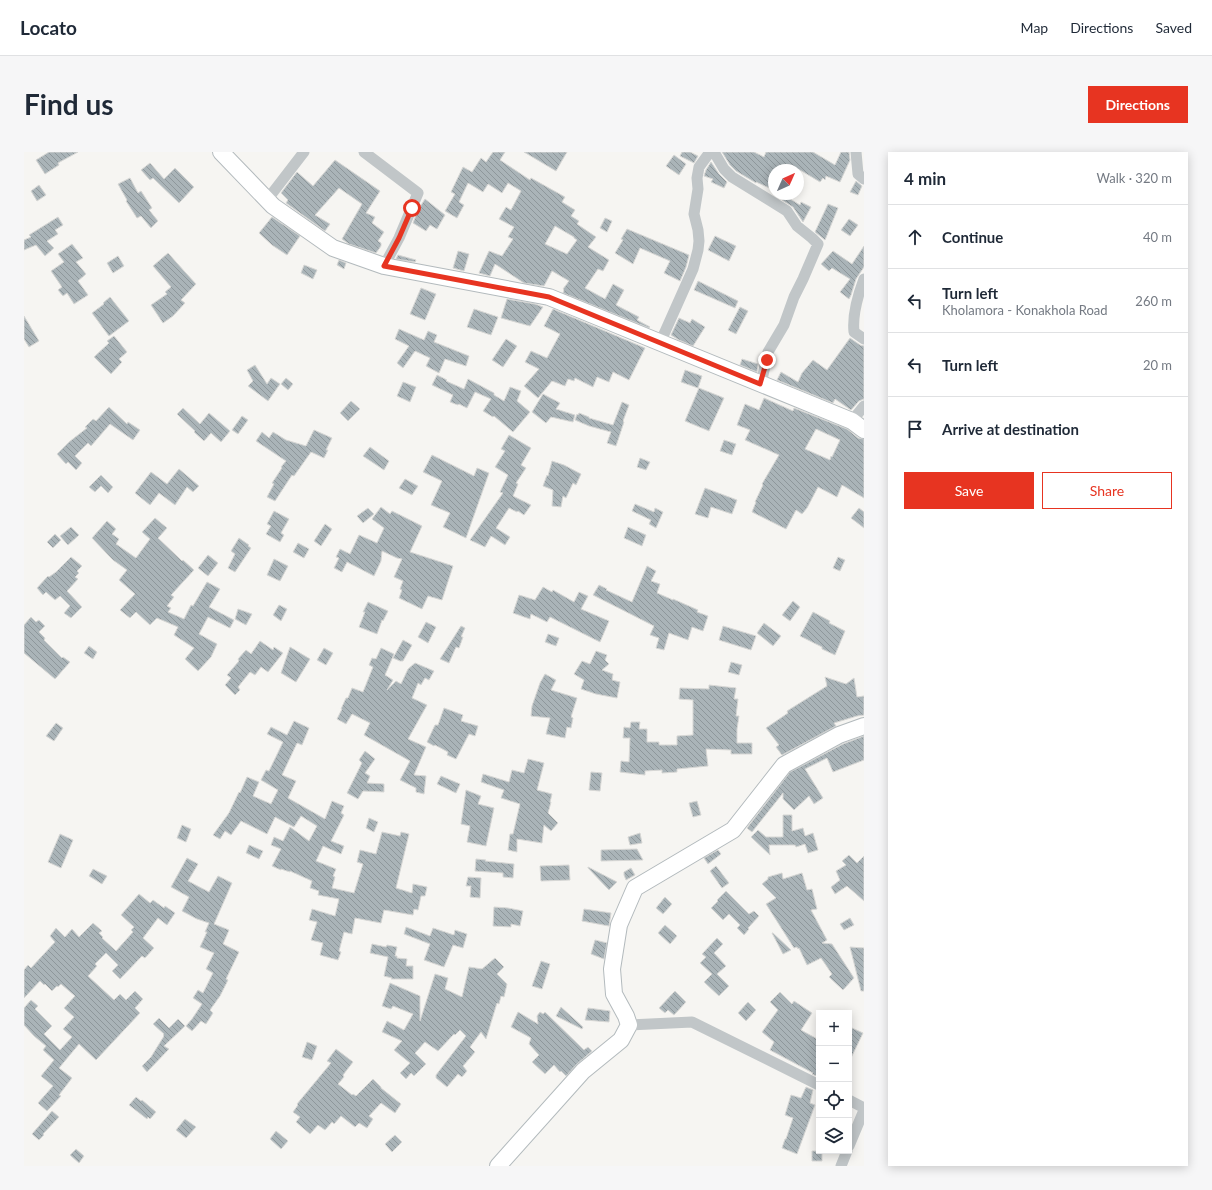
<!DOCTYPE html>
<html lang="en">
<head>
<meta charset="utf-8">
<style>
	:root { --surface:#fff; --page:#f6f6f7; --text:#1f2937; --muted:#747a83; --line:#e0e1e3; --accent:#e73421 }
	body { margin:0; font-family:Lato,sans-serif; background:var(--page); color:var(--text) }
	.controls { position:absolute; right:12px; bottom:12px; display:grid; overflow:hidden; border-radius:0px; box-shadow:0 2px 10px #0003 }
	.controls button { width:36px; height:36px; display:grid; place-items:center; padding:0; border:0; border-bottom:1px solid var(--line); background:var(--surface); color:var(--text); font:20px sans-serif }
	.compass { position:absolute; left:744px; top:12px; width:36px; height:36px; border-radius:50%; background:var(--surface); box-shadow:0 2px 10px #0003; rotate:45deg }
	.stop { position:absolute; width:12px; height:12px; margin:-9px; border:3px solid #e73421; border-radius:50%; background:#fff }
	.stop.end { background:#e73421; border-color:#fff; box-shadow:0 1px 4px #0008 }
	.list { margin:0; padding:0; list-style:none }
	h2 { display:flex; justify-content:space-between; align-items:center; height:52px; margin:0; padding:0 16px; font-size:17px }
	h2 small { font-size:13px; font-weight:400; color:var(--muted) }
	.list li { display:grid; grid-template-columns:26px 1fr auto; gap:12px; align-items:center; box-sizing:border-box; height:64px; padding:0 16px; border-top:1px solid var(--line) }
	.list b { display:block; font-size:15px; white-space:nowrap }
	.list p { margin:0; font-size:13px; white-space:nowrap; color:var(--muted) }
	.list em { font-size:13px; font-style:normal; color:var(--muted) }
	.actions { display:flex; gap:8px; padding:12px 16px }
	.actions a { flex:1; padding:9px 0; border:1px solid var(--accent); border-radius:0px; text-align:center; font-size:14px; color:var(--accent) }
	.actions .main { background:var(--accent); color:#fff }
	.icon { flex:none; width:22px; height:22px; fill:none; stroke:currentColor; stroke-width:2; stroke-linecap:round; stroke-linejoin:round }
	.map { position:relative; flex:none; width:840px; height:1014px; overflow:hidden; border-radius:0px }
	header { display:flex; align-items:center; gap:24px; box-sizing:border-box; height:56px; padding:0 20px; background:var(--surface); border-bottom:1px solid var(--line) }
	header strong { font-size:19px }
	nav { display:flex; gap:22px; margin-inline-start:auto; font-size:14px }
	.intro { display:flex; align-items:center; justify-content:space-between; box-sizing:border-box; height:96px; padding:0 24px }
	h1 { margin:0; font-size:28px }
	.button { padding:10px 18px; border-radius:0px; background:var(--accent); color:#fff; font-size:14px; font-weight:700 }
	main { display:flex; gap:24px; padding:0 24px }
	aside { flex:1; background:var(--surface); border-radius:0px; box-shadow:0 2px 10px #0003 }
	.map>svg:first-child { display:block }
	.building { fill:url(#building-back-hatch); stroke:#d7d7d5; fill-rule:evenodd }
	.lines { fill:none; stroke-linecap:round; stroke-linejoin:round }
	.secondary-casing { stroke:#b3babd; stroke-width:18 }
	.street { stroke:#c1c6c8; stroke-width:11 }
	.secondary { stroke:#fff; stroke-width:16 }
	.route { stroke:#e73421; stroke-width:5 }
</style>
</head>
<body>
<header>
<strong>Locato</strong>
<nav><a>Map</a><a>Directions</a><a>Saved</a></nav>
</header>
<div class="intro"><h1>Find us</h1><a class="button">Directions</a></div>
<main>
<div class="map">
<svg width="840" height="1014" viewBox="0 0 840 1014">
	<defs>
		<pattern id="building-back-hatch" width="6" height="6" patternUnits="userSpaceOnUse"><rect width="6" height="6" fill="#aab4b8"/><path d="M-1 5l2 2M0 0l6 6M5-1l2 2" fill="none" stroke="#8e979b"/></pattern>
	</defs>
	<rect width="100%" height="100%" fill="#f6f5f2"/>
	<!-- building -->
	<path class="building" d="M25 0H54L34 11 35 13 21 22 12 8Z
		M469 0H481L476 8 506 28 507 26 541 45 538 50 551 58 547 64 555 69 553 72 572 85 564 95 585 108 579 119 574 117 561 136 581 147 589 132 600 138 592 153 615 165 613 168 626 175 625 176 539 141 540 138 539 137 545 129 528 119 520 134 500 131 471 112 466 124 455 121 465 99 478 104 489 87 484 85 490 75 475 67 482 55 487 58 497 39 484 31 478 41 464 32 459 40 444 31 435 50 440 53 433 66 421 59 431 42 427 40 439 15 448 20 457 6 462 10ZM531 74 550 85V86L553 88 543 102 521 92Z
		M500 0H543L532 19Z
		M658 0H666L674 4 670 11 656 4Z
		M698 0H730L740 5 742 0H789L811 13 817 0H825L826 8 816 30 802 24 801 28 799 26 796 30 776 18H750V38L732 30V31L712 19 706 13Z
		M650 3 662 12 655 23 642 14Z
		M311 8 356 39 342 61 351 65 348 71 360 80 354 89 357 91V94L352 101 325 92 318 87 338 52 315 36 291 63 306 72 301 79 262 51 264 48 257 41 273 20 289 34Z
		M687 10 695 22 703 30 700 36 687 30 689 27 680 24 682 18Z
		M126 11 140 27 151 16 170 35 155 51 129 26 126 28 117 18Z
		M106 26 114 41 117 39 128 56 125 58 134 69 127 76 117 64 113 66 102 49 103 48 94 32Z
		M832 29 838 34 834 43 826 40Z
		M15 33 22 43 13 49 7 39Z
		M761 44 776 53 777 50 787 55 779 70 769 55 758 48Z
		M401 47 421 63 413 77 406 73 402 79 389 71 394 58Z
		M804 52 814 56 801 88 791 80Z
		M34 65 39 73 31 78 34 82 23 89 30 96 21 104 12 93 0 98V88L7 85 5 83Z
		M248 65 276 84 263 103 248 93 235 81Z
		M581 66 588 69 583 80 576 76Z
		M825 67 834 73 826 84 817 78Z
		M603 77 665 103 662 115 656 129 640 121 646 109 616 96 609 112 591 101 599 88 597 87Z
		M691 84 712 94 705 109 684 98Z
		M48 92 59 106 52 110 62 122 54 129 64 143 50 152 43 141 39 144 34 138 38 135 27 119 40 110 34 102Z
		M840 94V115L832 127 827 143 825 147 816 140 826 127 808 116 805 119 797 112 809 99 828 112Z
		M434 99 445 102 440 119 429 116Z
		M144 101 161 120 172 132 157 148 161 151 149 164 139 171 127 153 143 142 141 140 147 135 129 114Z
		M374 103 392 108 391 110 372 107Z
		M94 104 100 114 89 121 83 111Z
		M315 108 322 111 320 117 313 113Z
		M280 113 293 118 289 127 277 121Z
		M674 129 714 149 711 156 670 138Z
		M397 136 412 142 401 168 386 162Z
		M86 145 105 169 85 184 68 161 80 152 79 151Z
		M483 147 511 152 519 155 506 174 477 166Z
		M716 155 724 159 712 182 704 178Z
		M450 157 474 165 467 183 443 175Z
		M529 157 621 196 605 228 589 220 585 230 573 225 569 235 551 226 550 229 544 227 541 234 528 229 514 246 500 234 515 217 501 210 507 199 523 206 536 182 520 174Z
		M0 164 15 189 5 195 0 187Z
		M655 166 666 171 668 167 681 175 669 194 655 188 647 183Z
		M375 177 400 188 404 179 413 183 410 190 445 204 442 214 421 207 415 221 402 214 406 206 391 199 379 216 373 211 385 194 371 187Z
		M90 184 103 200 95 207 98 210 87 222 70 205 85 191 83 189Z
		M826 186 836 193 840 194V247L835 249 827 258 811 247 809 251 753 228 757 220 774 230 778 221 789 208 803 218Z
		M482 187 493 194 479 215 468 208Z
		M718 207 734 212 733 220 716 213Z
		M231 213 243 232 247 226 256 232 244 249 224 234 229 229 223 218Z
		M661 218 678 224 674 236 657 230Z
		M413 223 423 228 422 229 440 237 444 227 470 241V243L480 249 486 235 497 239 493 249 506 260 489 280 470 264 469 265 459 259 467 247 451 240 443 256 435 252 434 253 426 250 429 243 408 233Z
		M262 226 269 232 264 238 257 232Z
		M379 230 392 235 386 250 373 244Z
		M675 236 700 246 685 279 661 269Z
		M519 242 536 251 532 257 551 263 549 270 527 265 522 271 508 260Z
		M740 246 769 259 770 256 823 277 834 286 840 287V346L818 333 813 345 794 335 783 356 778 362 772 358 762 377 728 360 732 350H731L739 333 738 332 755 303 721 288 726 278 713 273 721 252 735 258ZM792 277 816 288 808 305 807 304 806 308 781 297Z
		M327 249 336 257 324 269 316 261Z
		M598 250 605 253 599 269 600 270 592 294 583 291 587 280 565 274 551 268 553 262 554 263 555 261 565 265V266L589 273Z
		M85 255 103 272 104 270 116 278 109 288 86 272 67 294 64 291 51 304 58 311 52 318 44 310 42 312 33 302 45 290 63 276 61 275 69 267 72 269Z
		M159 256 176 272 185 261 206 279 197 290 187 281 180 289 170 280 171 279 153 262Z
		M218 264 224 268 214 282 208 278Z
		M290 278 308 286 302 298H304L300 306 287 300 270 324 268 323 251 349 243 345 250 332 248 331 258 316 257 315 262 309 232 289 238 280 245 286 249 280 262 288 282 294Z
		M485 283 507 296 497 313 502 316 492 331 494 332 489 344 507 353 500 363 494 359 493 360 485 356 472 376 486 385 481 393 467 384 461 395 446 388 479 341 476 340 484 323 471 315 481 299 477 297Z
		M700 288 712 292 708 303 696 299Z
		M346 295 365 309 360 318 339 304Z
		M408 303 450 324 453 316 465 321 442 386 419 375 426 361 407 353 418 329 399 320Z
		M616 306 626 310 622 318 613 315Z
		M528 309 540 313 557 322 552 333 549 331 542 346 539 344 537 355 528 354 529 338 519 334 523 323 524 324Z
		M155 317 175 334 169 340 163 335 151 353 135 341 126 353 111 341 127 320 143 332Z
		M77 323 89 335 84 341 77 334 71 340 65 335Z
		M381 327 394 334 388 343 375 336Z
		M681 336 713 348 708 362 687 355 684 366 671 362Z
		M611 352 630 360 631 356 639 360 632 376 625 372 627 368 608 359Z
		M357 355 366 362 368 359 398 374 386 400 429 414 418 448 404 444 398 457 375 446 378 438 376 437 379 429 370 425 378 407 373 406 358 399 357 409 350 424 323 410 318 420 310 416 315 406 312 405 316 397 326 402 335 383 353 391 360 376 348 367Z
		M344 356 350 362 339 371 333 364Z
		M835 356 840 360V376L827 366Z
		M250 359 265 367 257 381 260 383 256 390 242 382 247 374 243 372Z
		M131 366 143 376 134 386 158 409 159 408 170 418 147 443 150 445 143 454 147 456 144 460 160 467 167 453 169 454 183 430 196 437 185 455 210 468 206 476 184 465 175 482 193 492 187 505 174 519 161 507 170 496 150 483 154 475 133 466 126 473 112 460 106 466 96 458 111 442 95 428 103 418 89 408 68 386 83 369 92 377 88 382 95 387 92 392 112 406 126 387 118 380Z
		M301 372 308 377 297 394 290 389Z
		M47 375 55 383 44 393 36 384Z
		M604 375 622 383 618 394 600 386Z
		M31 382 37 388 29 396 23 390Z
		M215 386 225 393 224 394 227 396 211 420 204 416 211 402 207 399Z
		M274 391 285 397 280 406 269 400Z
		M184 403 194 411 184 424 174 416Z
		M47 405 58 414 53 419 55 421 51 425 54 427 43 439 58 455 47 466 40 461 46 454 36 444 31 448 22 440 19 443 13 436 24 424 25 425 32 420Z
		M814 405 821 408 816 419 809 416Z
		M250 407 264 414 256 429 243 423Z
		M623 414 632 419 627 429 636 432 633 441 649 448V447L674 458 673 460 684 464 679 479 668 475 664 488 645 481 640 498 632 496 635 486 626 483 630 474 569 443 575 433 583 437 582 438 608 450Z
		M519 435 528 440 529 438 550 450 555 440 564 444 557 457 585 469 576 490 526 465 523 470 507 462 506 467 489 461 495 443 511 448Z
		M769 449 776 455 766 469 758 463Z
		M344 450 364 459 359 469 358 468 353 482 335 475 341 460H339Z
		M255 453 263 457 257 469 249 463Z
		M214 457 228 462 222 473 211 467Z
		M789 460 806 469 805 471 821 479 811 503 798 497V495L776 484Z
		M7 465 12 470 15 468 21 474 15 480 21 486 20 488 38 506 39 505 46 510 31 527 0 501V473Z
		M402 470 412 475 404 491 394 485Z
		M740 471 757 484 749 494 733 481Z
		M437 474 441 476 437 485H439L435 496 432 495 425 511 416 507Z
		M699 474 732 484 727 498 695 488Z
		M524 482 535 486 532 494 521 490Z
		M379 488 388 493 379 509H376L369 506Z
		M236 489 249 498 250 495 259 501 244 520 237 515 231 523 226 520 214 535 216 538 211 543 201 533 207 526 203 523 215 509 214 507 222 498 227 502Z
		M65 494 73 500 69 507 60 501Z
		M266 495 286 507 272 530 257 521Z
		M300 496 309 501 302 513 293 508Z
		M357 496 370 502 361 523 369 528 363 538 372 529 377 532 384 517 391 511 410 519 405 528 401 526 397 533 394 531 388 546 403 553 384 587 402 595 390 623 402 624 400 642 392 640V636L376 628 386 609 340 583 346 571 328 562 322 572 313 567 318 557H317L322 546H324L328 536 339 540 349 515 345 513 348 506 352 507Z
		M572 499 583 503 581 508 585 512 578 518 589 522 588 528 596 530 593 546 572 542 557 537 560 528 550 522 558 509 566 512Z
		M707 510 718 513 715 523 704 520Z
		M521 522 532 528 527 538 553 546 547 565 549 566 547 576 543 575 541 586 522 582 526 566 507 564 508 554 516 531Z
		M801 525 822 532 830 526 833 545 840 544V563L833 564 810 571 812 574 758 603 752 595 755 593 742 576 764 561 763 559 803 534Z
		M685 533 712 536 710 547H714L712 564H715L713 577V591H728V602H707V598L682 597 684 614 653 617V620L638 621V618L621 619V623L596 620 597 609 605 610 606 586H599L600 575 606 576 607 570H616L615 577H623V590H635V593H653V584L669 583V548L655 547 656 536 685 537Z
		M420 556 439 563 437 569 454 574 451 584 445 582 432 607 423 603 424 600 411 593 410 594 403 590 411 573H414Z
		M270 569 285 576 278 593 273 591 258 623 272 629 264 646 301 667 308 649 320 654 317 661 320 663 307 689 320 694 317 702 299 694 292 709 312 717 309 724 311 725 308 736 330 741 339 712 333 710 336 698 352 702 358 680 376 684 377 680 385 682 372 736 388 741 389 732 403 735 401 744H397L394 758 390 757 389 763 360 758 357 771 331 766 328 782 320 780 315 799 317 800 314 808 296 803 299 791 287 788 293 770 285 768 288 757 311 764 315 747 294 743 295 739 286 736 288 729 266 719V720L257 717V718L248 714 257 697 247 693 250 685 259 689 266 675 285 689 293 674 277 664 270 675 251 665 243 682 217 669 207 683 201 679 196 687 189 683 205 661 215 640 216 641 223 625 235 630 229 644 247 652 254 638 237 628 242 618 245 619 259 590 243 582 247 575 263 583Z
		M32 571 39 576 30 589 22 584Z
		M840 584V608L809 620 803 606 781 617 799 646 790 652 785 644 770 658 759 647V641L728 680 723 676 766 620 819 592Z
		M341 599 351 607 341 621 346 624 343 631 360 632V640L339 639 334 647 323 641 338 611 335 608Z
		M504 607 520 611 513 638 528 642 526 650H527L524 661 534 671 527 679 520 673 518 691 493 687V700L484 698 486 682H489L496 652 477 646 480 638 457 630 459 622 485 630 488 618 500 621Z
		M567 620 578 621 576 639 565 638Z
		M417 624 436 632 432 641 413 632Z
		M442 638 457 644 454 652 470 656 462 694 443 690 446 674 437 672Z
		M673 649 677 663 669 665 665 651Z
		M759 663H768V679L779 676 781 684 789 681 794 698 784 701 781 692 772 695 771 693H745L746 703 727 685 734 678 742 685H759Z
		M345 666 354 670 350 680 342 676Z
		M158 673 167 677 162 690 153 686Z
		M616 681 618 691 606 693 604 685Z
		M36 682 49 688 37 716 24 710Z
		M225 693 239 699 235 707 222 701Z
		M613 697 619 708 577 709V698Z
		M694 698 697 702 684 712 680 706Z
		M825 703 833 711 840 704V749L823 734 811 742 807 735 816 728 812 719 822 713 818 709Z
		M163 706 174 712 164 729 185 740 194 724 208 731 190 772 205 778 199 792 215 800 202 827 204 828 196 844 186 858 189 861 182 872 177 869 168 879 162 874 168 867 178 852 169 846 174 838 179 841 189 821 182 817 190 801 176 795 183 780H181L185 771 173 767 158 759 165 745 147 735Z
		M452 707 462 708 461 709 490 712 489 726 479 725V721L451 719Z
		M545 713 546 728 517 729 516 714Z
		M692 714 705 731 698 736 686 719Z
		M564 715 593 730 585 738 564 716Z
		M607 716 611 723 602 728 600 723V720Z
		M69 717 83 724 78 732 65 724Z
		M758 721 759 727 778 721 783 738 788 737 793 757 787 758 803 788 798 791 808 792 830 826 819 838 805 825 808 822 797 806 783 813 775 796 774 797 773 795 770 796 742 752 752 746 738 732 744 727V725Z
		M444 725 457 726 456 746 446 745 447 734H442Z
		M702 739 725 762 730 759 735 764 724 776 725 777 720 783 713 776 716 773 705 762 699 768 687 756 694 749 693 748Z
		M115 742 126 751 129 748 140 756 141 754 151 761 143 773 134 766 119 786 130 796 121 806 118 804 96 827 88 819 94 813 82 801 71 812 73 814 64 824 90 848 96 842 102 848 111 839 119 847 111 856 116 861 72 908 55 892 35 916 48 926 35 943 37 944 23 959 14 951 29 934 17 924 30 908 19 898 22 894 10 884 0 873V856L7 848 14 854 11 857 28 874 20 882 36 898 48 885 39 877 50 865 40 856 51 844 37 832 34 835 33 834 28 839 21 832 20 833 16 829 0 846V818L4 813 7 816 31 790 26 784 32 776 41 785 48 777 55 785 69 771 78 779 75 781 79 785 78 786 92 799 109 780 107 778 110 775 97 763Z
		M641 745 648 752 639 762 632 756Z
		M470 755 484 756 499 759 496 774 487 772V775L469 774Z
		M560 757 587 761 585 774 558 769Z
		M826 766 830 773 820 778 816 772Z
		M641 773 653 784 646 792 634 781Z
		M382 775 406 784 409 776 430 783 431 778 443 782 439 796 429 793 420 815 400 808 406 792 380 782Z
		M748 781H749L767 798 759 802Z
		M693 786 699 792 690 801 702 814 693 822 705 834 695 844 680 830 688 822 676 811 682 805 678 802Z
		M571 788 583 791 580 807 567 802Z
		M348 792 362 795 363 793 373 795 371 804H373V806L383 807 382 814H389V827H367L368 826 360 824 364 805 346 801Z
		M826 795 840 796V839H837Z
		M471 806 480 815 473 822 483 832 480 845 477 844 475 852 473 851 462 887 457 880 446 895 451 900 439 914 443 919 438 925 434 922 423 935 412 926V923L442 884 436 878 431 883 430 882 414 899 401 890 391 901 402 912 390 924 387 921 382 927 376 921 386 911 370 898 378 889 358 880 363 869 380 878 389 862 369 854 367 857 358 854 366 831 396 844V869L411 822 424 826 421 837 438 845 445 815 458 817Z
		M517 809 526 812 518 837 508 834Z
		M651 839 662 850 650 863 644 858 641 861 635 856Z
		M756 840 768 852 770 849 788 861 777 878 795 888V925L788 922 789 921 746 898 750 890 738 880 754 858 746 850Z
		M724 850 732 858 722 869 714 861Z
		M537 855 559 875 558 877 532 864Z
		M564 856 586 859 585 870 561 868Z
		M494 860 514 872 513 864 516 860 519 862 521 860 560 898 564 895 568 899 553 912 542 924 537 919 536 920 530 913 521 922 508 910 515 903 505 892 507 886 487 875Z
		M135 866 145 876 154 867 161 874 140 894 145 897 123 920 118 914 127 905 140 884 139 883 140 882 129 872Z
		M828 876 839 881 825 910V883Z
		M283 890 293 894 288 908 278 905Z
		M312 897 329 910 319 923 320 925 314 932 328 943 329 942 332 944 349 927 357 935V936L377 952 371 961 357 951 345 964 349 967 343 976 335 971 331 975 317 964 310 972 308 970 301 978 294 973 286 982 272 970 276 965 269 960 274 953 273 952 307 911 303 909Z
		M782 935 789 938 786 951 791 953 773 1002 758 996 761 987H762L769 966 761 963 767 943 777 946Z
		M112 945 117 949 118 948 132 960 126 967 124 965 123 967 105 953Z
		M28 959 35 965 19 982 20 983 15 988 8 982Z
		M161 967 172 975 162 986 152 978Z
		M252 979 264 989 257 997 246 987Z
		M371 983 378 990 368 1000 361 992Z
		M52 997 60 1004 55 1011 46 1003Z
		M788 999H798V1009H788Z"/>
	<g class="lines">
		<!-- secondary casing -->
		<g class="secondary-casing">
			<path id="secondary" d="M197 0 249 54 309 96 360 114 525 145 828 269 840 278
				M474 1014 559 919 597 888 605 873 602 864 590 842 588 817 595 773 611 736 709 678 760 613 815 583 840 574"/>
		</g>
		<!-- street -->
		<path class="street" d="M340 0 394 41 375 86 360 114
			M690 0 700 17 708 25 763 59 773 74 788 86 794 92 779 127 770 145 760 173 744 200 737 232
			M832 0 834 22 840 27
			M243 48 280 0
			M840 127C834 143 828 162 830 180L840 187
			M636 191 669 117 674 98 675 89 674 78 670 62 674 37 673 26 675 15 686 0
			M828 269 840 254
			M605 873 668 870 795 933
			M825 948 840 956
			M825 994 840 958
			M817 1014 823 999"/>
		<!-- secondary -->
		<use href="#secondary" class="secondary"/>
	</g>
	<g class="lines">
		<!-- route -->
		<path class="route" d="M388 56 375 86 360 114 525 145 736 232 743 208"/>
	</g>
</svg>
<div class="controls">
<button>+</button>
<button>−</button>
<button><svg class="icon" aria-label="locate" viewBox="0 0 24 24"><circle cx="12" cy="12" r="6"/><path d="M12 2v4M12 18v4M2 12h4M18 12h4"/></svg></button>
<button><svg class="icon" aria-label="layers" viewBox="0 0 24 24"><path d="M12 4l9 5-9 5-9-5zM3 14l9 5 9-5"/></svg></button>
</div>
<svg class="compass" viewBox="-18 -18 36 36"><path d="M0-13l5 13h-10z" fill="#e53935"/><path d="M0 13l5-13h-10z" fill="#747a83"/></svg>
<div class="stop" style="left:388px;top:56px"></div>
<div class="stop end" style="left:743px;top:208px"></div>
</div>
<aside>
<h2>4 min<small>Walk · 320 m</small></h2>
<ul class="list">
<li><svg class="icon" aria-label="ahead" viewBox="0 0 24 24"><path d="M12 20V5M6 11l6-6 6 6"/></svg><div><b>Continue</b></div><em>40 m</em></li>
<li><svg class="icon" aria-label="left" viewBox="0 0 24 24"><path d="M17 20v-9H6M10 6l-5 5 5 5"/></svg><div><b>Turn left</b><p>Kholamora - Konakhola Road</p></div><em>260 m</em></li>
<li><svg class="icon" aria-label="left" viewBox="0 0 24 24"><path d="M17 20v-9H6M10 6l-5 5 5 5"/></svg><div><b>Turn left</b></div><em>20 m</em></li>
<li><svg class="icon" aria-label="arrive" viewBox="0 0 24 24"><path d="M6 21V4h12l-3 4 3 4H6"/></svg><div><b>Arrive at destination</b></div></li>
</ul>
<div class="actions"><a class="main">Save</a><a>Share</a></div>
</aside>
</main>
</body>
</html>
